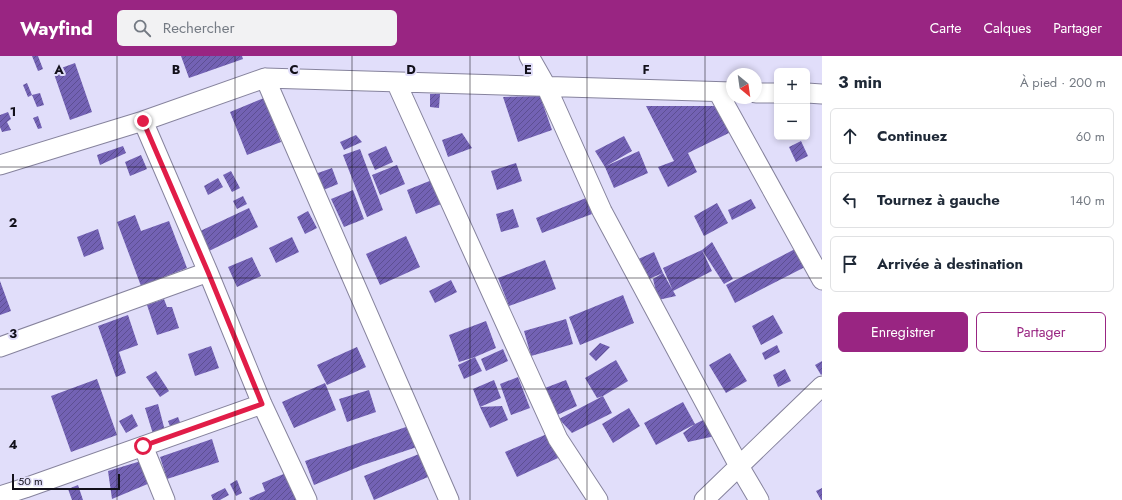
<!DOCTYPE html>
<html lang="fr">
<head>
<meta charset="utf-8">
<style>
	:root { --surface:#fff; --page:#f2f2f3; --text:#1f2937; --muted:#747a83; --line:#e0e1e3; --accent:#992582 }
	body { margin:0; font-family:Jost,sans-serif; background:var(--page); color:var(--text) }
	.controls { position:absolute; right:12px; top:12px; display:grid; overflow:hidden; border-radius:6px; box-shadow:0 2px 6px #0003 }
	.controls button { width:36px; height:36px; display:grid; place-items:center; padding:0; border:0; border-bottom:1px solid var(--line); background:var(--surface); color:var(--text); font:20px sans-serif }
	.compass { position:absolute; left:726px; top:12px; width:36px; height:36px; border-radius:50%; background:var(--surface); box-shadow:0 2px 6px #0003; rotate:151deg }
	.scale { position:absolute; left:12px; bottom:10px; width:108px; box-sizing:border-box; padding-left:4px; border:2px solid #12101a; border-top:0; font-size:11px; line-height:14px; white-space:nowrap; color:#12101a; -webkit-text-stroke:3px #e1defa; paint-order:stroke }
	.stop { position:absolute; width:12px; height:12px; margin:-9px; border:3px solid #e11d48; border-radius:50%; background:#fff }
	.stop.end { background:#e11d48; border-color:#fff; box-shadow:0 1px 4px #0008 }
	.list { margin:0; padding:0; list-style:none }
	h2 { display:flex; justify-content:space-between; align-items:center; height:52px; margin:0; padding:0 16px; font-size:17px }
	h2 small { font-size:13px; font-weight:400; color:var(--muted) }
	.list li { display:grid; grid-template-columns:26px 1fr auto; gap:12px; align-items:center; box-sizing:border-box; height:56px; margin:0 8px 8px; padding:0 8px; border:1px solid var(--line); border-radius:6px }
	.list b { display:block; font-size:15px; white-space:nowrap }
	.list em { font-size:13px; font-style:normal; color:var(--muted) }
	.actions { display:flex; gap:8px; padding:12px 16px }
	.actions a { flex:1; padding:9px 0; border:1px solid var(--accent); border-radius:6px; text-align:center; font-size:14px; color:var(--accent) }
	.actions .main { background:var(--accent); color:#fff }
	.icon { flex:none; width:22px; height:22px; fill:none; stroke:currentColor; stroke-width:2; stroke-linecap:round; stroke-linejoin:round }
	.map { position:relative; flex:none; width:822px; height:444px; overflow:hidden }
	header { display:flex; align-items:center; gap:24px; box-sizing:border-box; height:56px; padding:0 20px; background:var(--accent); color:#fff }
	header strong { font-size:19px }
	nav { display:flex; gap:22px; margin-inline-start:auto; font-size:14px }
	.search { width:280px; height:36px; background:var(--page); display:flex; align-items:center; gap:10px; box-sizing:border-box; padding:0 14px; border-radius:6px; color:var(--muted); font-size:15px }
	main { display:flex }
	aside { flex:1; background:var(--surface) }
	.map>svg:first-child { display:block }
	.building { fill:url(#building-hatch) }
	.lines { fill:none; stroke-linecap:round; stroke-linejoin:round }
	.minor-casing { stroke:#86839d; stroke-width:21 }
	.minor { stroke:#fff; stroke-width:19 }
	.route { stroke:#e11d48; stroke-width:5 }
	.grid { fill:none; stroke:#12101a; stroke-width:1; stroke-opacity:0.55 }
	.grid-label { font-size:13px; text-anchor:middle; font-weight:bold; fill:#12101a; stroke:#e1defa; stroke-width:4; stroke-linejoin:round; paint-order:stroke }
</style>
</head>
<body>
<header>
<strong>Wayfind</strong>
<div class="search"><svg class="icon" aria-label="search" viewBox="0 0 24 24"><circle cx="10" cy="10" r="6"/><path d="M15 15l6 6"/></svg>Rechercher</div>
<nav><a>Carte</a><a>Calques</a><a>Partager</a></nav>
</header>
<main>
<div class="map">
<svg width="822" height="444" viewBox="0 0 822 444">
	<defs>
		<pattern id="building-hatch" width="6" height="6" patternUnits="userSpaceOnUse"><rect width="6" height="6" fill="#7362b4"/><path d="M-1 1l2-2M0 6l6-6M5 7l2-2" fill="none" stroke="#5d4f92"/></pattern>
	</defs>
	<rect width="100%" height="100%" fill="#e1defa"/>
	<!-- building -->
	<path class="building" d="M32 0H38L43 13 38 15Z
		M181 0H242L243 3 189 22Z
		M75 7 92 56 70 64 53 15Z
		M27 27 32 39 28 41 23 29Z
		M40 37 44 49 37 51 32 39Z
		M430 38H440L439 52 430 51Z
		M540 40 552 74 518 86 503 41Z
		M264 42 281 86 247 99 230 56Z
		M646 50H720L733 75 688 97 697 116 668 131 658 111 674 105Z
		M8 56 11 63 7 66 11 74 2 76 0 71V59Z
		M38 60 42 72 38 73 33 62Z
		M462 77 472 92 448 101 442 84Z
		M356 79 362 86 344 94 340 86Z
		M624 80 632 95 606 110 639 95 648 117 614 132 605 111 595 95Z
		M801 85 808 100 796 106 789 91Z
		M123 90 126 97 100 109 97 99Z
		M386 90 393 106 375 114 368 98Z
		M360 93 383 154 367 161 343 99Z
		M141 99 147 113 130 120 125 106Z
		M516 107 522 125 497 134 491 115Z
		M397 109 405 128 380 139 372 119Z
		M332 112 338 128 321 135 315 118Z
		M231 115 240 132 232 136 223 119Z
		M218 122 223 131 208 139 204 130Z
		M432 124 441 148 416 158 407 134Z
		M353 134 364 163 344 171 331 143Z
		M243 140 247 148 237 153 233 145Z
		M586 142 592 158 542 177 536 162Z
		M751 143 756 152 732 164 728 154Z
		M717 147 728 167 704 180 694 160Z
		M249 152 258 171 205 197 196 177Z
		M513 153 519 171 501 176 496 158Z
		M308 155 317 172 305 178 297 161Z
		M135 159 141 175 169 165 187 212 141 230 117 166Z
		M98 173 104 193 84 201 77 181Z
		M406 180 420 211 380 229 366 198Z
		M292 181 299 196 276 207 269 192Z
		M712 186 733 223 724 228 702 194Z
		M795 193 805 211 735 247 726 229Z
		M702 194 712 215 673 235 663 212Z
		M654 196 663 217 644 225 636 204Z
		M252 201 261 220 237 231 228 211Z
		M545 204 556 233 509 250 498 222Z
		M663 217 676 240 658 244 653 223Z
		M451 224 457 236 435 247 429 235Z
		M0 225 11 255 0 259Z
		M623 239 634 267 580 289 569 261Z
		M164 243 167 251H172L179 272 157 279 147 249Z
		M128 259 138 289 119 296 126 317 116 321 98 270Z
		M773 259 783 277 761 289 752 270Z
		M566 263 573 288 531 300 524 275Z
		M486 265 496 292 475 301 459 306 449 279Z
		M600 287 610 291 596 305 589 298Z
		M777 289 780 296 765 304 762 297Z
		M211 290 219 312 195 320 188 298Z
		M357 291 366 311 327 329 317 309Z
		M503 293 508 305 486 315 481 303Z
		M730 297 747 325 726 337 709 309Z
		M475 301 482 315 464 323 458 309Z
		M616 304 628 325 603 340 612 357 572 377 559 363 603 340 597 342 585 322Z
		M822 305V318L821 319 815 309Z
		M785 313 791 325 778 331 773 319Z
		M156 315 169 335 160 341 146 321Z
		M518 321 530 352 511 359 500 328Z
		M97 323 117 379 71 396 51 340Z
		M494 324 501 342 480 351 473 333Z
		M566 324 577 350 557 359 545 332Z
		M325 327 336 354 294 372 282 346Z
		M369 334 376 356 347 366 339 343Z
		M683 346 695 368 656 389 644 367Z
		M158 348 165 375 153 378 145 352Z
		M502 350 508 364 490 372 480 351Z
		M629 352 640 370 613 387 602 368Z
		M132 358 138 370 126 377 119 365Z
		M178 361 181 369 171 373 168 365Z
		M705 363 715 380 688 386 683 377 695 368Z
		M409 370 417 391 363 409 314 429 305 405Z
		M547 378 558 402 517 421 505 396Z
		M212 383 219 406 167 423 160 401Z
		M419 398 428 421 374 444 364 420Z
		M141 405 150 427 112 443 108 415Z
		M286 417 298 444H250L249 442 265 435 262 427Z
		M237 424 242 437 236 440 230 428Z
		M78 429 83 444H72L68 433Z
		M225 432 229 439 220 444H213L211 439Z
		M822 432V444H821L816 435Z"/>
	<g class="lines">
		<!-- minor casing -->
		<g class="minor-casing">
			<path id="minor" d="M529 0 546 30 602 155 739 410 759 444
				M265 22 449 444
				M396 26 558 383 598 444
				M718 36 822 224
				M756 37H777
				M807 37 822 38
				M143 65 208 216 262 348 307 444
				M0 109 143 65 265 22 732 36
				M0 291 208 216
				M143 390 165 444
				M0 440 25 432 262 348
				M704 444 822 330"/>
		</g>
		<!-- minor -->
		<use href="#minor" class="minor"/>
	</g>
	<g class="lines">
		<!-- route -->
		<path class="route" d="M143 65 208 216 262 348 143 390"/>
	</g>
	<!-- grid -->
	<path class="grid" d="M117 0V444M235 0V444M352 0V444M470 0V444M587 0V444M705 0V444M0 111H822M0 222H822M0 333H822"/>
	<g class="grid-label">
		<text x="59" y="18">A</text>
		<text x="176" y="18">B</text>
		<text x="294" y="18">C</text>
		<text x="411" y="18">D</text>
		<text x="528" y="18">E</text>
		<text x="646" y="18">F</text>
		<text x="13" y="60">1</text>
		<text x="13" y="171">2</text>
		<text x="13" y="282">3</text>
		<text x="13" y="393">4</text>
	</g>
</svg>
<div class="controls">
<button>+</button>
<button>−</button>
</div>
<svg class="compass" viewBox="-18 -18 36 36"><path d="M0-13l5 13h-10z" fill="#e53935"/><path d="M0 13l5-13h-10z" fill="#747a83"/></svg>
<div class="scale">50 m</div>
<div class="stop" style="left:143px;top:390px"></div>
<div class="stop end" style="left:143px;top:65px"></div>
</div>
<aside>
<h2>3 min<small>À pied · 200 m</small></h2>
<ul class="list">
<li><svg class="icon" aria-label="ahead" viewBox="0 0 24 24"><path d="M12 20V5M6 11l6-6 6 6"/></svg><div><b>Continuez</b></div><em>60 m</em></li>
<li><svg class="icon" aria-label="left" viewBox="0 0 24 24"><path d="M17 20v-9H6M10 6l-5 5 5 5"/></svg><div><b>Tournez à gauche</b></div><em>140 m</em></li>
<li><svg class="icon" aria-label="arrive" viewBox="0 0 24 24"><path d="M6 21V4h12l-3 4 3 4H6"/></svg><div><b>Arrivée à destination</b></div></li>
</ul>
<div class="actions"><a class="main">Enregistrer</a><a>Partager</a></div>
</aside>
</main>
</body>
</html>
